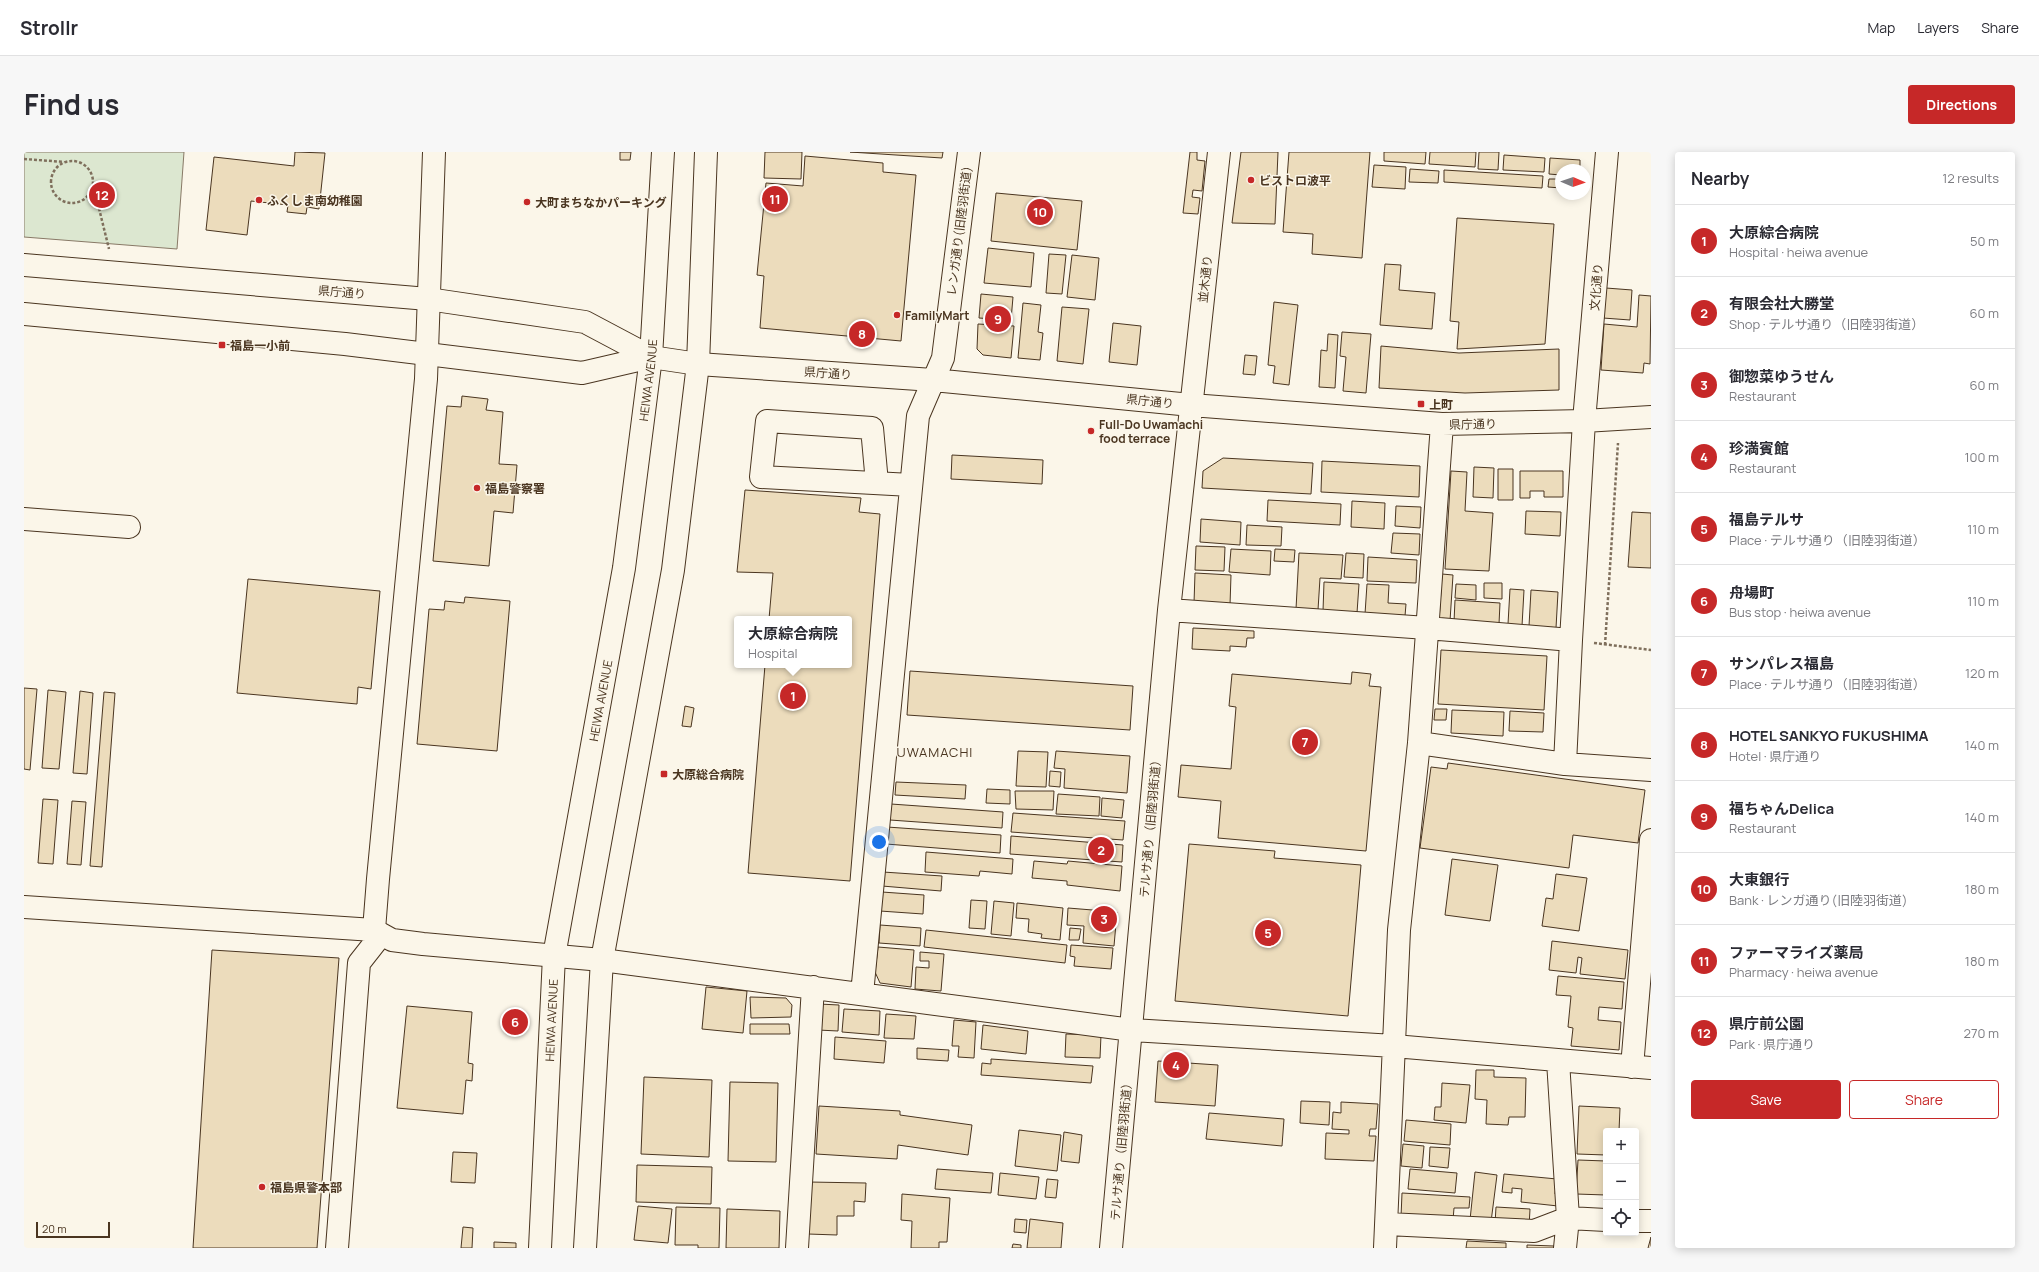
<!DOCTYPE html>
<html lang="en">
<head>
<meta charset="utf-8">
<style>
	:root { --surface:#fff; --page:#f7f7f7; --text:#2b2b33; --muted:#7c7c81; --line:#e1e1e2; --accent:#c62828 }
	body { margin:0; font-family:Manrope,"Noto Sans JP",sans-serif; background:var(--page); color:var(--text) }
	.controls { position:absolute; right:12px; bottom:12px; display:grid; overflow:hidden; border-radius:4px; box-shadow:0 2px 10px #0003 }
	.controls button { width:36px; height:36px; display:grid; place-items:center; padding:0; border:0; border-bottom:1px solid var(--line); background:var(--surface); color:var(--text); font:20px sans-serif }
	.compass { position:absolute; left:1531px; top:12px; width:36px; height:36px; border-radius:50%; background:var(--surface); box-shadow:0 2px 10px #0003; rotate:92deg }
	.scale { position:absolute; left:12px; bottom:10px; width:74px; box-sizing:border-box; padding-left:4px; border:2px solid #4a3520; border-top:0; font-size:11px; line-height:14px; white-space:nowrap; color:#4a3520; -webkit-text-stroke:3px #fbf6e9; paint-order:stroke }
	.you { position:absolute; left:855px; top:690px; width:14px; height:14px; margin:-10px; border:3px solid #fff; border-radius:50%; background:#1a73e8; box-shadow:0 0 0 6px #1a73e833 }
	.badge { display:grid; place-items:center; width:26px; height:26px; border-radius:50%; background:var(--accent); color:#fff; font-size:13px; font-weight:700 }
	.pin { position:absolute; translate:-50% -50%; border:2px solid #fff; box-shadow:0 1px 4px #0006 }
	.popup { position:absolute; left:710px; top:464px; width:118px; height:52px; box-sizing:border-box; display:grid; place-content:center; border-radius:4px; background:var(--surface); filter:drop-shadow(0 1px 3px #0005); font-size:13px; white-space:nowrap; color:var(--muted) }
	.popup b { font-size:15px; color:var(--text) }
	.popup::after { content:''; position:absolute; left:50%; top:100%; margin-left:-8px; border:8px solid transparent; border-top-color:var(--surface) }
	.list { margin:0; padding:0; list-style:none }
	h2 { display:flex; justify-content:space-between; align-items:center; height:52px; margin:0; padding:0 16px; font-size:17px }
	h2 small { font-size:13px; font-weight:400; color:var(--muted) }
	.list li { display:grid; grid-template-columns:26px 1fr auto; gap:12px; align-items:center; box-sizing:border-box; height:72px; padding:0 16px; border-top:1px solid var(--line) }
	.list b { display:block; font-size:15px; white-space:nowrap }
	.list p { margin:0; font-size:13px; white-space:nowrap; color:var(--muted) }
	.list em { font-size:13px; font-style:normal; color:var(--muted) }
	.actions { display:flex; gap:8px; padding:12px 16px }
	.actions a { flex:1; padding:9px 0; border:1px solid var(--accent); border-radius:4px; text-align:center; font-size:14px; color:var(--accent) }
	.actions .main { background:var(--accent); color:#fff }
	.icon { flex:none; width:22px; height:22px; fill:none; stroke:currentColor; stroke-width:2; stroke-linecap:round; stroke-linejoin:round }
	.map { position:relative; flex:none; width:1627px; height:1096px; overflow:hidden; border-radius:4px }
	header { display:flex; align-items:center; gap:24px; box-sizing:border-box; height:56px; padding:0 20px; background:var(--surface); border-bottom:1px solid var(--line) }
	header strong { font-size:19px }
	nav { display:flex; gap:22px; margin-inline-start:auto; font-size:14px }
	.intro { display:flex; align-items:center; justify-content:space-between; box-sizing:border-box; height:96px; padding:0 24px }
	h1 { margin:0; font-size:28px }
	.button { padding:10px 18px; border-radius:4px; background:var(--accent); color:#fff; font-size:14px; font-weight:700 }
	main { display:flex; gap:24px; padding:0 24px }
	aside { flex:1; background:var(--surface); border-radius:4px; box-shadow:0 2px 10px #0003 }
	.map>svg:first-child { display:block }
	.green { fill:#dce7d0; stroke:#887966 }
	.building { fill:#ecdcbc; stroke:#4a3520 }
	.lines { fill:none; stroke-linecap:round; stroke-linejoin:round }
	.minor-casing { stroke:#4a3520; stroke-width:24 }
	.major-casing { stroke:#4a3520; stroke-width:24 }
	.highway-casing { stroke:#4a3520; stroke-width:24 }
	.path { stroke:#7f6f5c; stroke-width:2.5; stroke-dasharray:3 2; stroke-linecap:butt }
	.minor { stroke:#fbf6e9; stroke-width:22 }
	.major { stroke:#fbf6e9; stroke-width:22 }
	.highway { stroke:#fbf6e9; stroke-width:22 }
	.poi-dot { fill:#c62828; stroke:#fbf6e9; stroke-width:1.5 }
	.labels { text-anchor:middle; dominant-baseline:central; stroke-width:3; stroke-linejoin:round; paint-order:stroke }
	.poi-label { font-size:12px; font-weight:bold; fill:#4a3520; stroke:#fbf6e9; text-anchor:start }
	.street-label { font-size:12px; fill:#4a3520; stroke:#fbf6e9 }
	.neighbourhood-label { font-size:13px; letter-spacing:1px; fill:#4a3520; stroke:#fbf6e9 }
</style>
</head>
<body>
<header>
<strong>Strollr</strong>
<nav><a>Map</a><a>Layers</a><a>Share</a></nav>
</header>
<div class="intro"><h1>Find us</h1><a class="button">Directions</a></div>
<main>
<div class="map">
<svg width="1627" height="1096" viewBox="0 0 1627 1096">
	<rect width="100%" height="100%" fill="#fbf6e9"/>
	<!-- green -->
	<path class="green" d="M0 0H160L153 97 0 85Z"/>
	<!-- building -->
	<path class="building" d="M271 0 301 1 295 57 283 55 282 62 263 60 264 53 227 49 223 83 182 78 190 5 270 14Z
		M596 0H607L606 8H596Z
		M741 0H778L777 27 740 26Z
		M826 0H919L918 6Z
		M1166 0H1173V8L1181 9 1178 39 1169 38 1168 45 1176 46 1174 62 1159 61Z
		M1217 0H1254L1251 72 1208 71Z
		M1265 0H1346L1338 106 1288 102 1289 82 1259 80Z
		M1360 0H1402L1401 12 1360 9Z
		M1406 0H1452L1451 15 1405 12Z
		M1455 0H1475L1474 18 1454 17Z
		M1480 3 1521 6 1520 20 1479 18Z
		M781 4 859 11V20L892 23 877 189 736 176 740 124 733 123 742 31 779 34Z
		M1526 6 1556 8V18H1537V23L1525 22Z
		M1350 13 1382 15 1381 37 1348 35Z
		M1386 17 1415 19 1414 31 1385 30Z
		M1420 18 1519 24 1518 36 1420 30Z
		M1525 27H1537V36L1524 35Z
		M972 41 1058 49 1053 98 967 89Z
		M1433 66 1530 72 1521 192 1433 197 1435 170 1426 169Z
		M964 96 1010 101 1007 135 960 131Z
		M1025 102 1042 103 1038 142 1022 141Z
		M1048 103 1075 106 1071 148 1043 145Z
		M1361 112 1377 113 1375 138 1411 141 1408 177 1356 173Z
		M1582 136 1608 138 1606 168 1579 166Z
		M957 142 989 145 987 168 955 166Z
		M1615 143 1627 144 1626 212 1620 211 1619 221 1577 218 1580 172 1613 175Z
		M1250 150 1274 153 1265 233 1249 231 1251 214 1244 213Z
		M999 151 1017 153 1014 180 1019 181 1016 208 994 206Z
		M1038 155 1065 157 1059 212 1033 209Z
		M1089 171 1117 174 1113 213 1085 210Z
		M954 172 990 174 987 206 959 203 953 197Z
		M1318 180 1347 182 1342 241 1319 239 1322 205 1316 204Z
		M1304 182 1314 183 1311 236 1295 235 1297 198 1303 199Z
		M1357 194 1435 201 1535 197V238L1441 241 1355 236Z
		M1221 203 1233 204 1231 223 1219 222Z
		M438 244 464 247 462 258 479 260 475 312 493 313 489 361 470 359 465 414 409 409 423 254 437 255Z
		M928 303 1019 308 1018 332 927 327Z
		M1199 306 1289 311 1287 342 1178 336 1179 319Z
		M1298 309 1396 314 1395 345 1297 340Z
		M1450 315 1470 316 1469 346 1449 345Z
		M1474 317H1489V348H1474Z
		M1427 319 1443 320 1441 359 1469 361 1465 419 1421 417Z
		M1496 319H1539V345H1520V339H1506V346H1496Z
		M721 338 837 346 835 360 856 362 826 729 724 721 741 513H825V467H745L749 421 713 420Z
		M1244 348 1317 352 1316 373 1243 369Z
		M1328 349 1361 351 1360 377 1327 375Z
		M1372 354 1397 355 1396 376 1371 374Z
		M1502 359 1537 360 1536 384 1501 382Z
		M1608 360 1627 361V416L1604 415Z
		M1177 367 1217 370 1216 393 1176 390Z
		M1223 373 1258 375 1257 394 1222 393Z
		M1369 381 1396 382 1395 403 1367 401Z
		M1172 394 1201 395 1200 419 1171 418Z
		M1207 397 1247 399 1246 423 1205 420Z
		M1251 397 1271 398 1270 410 1250 409Z
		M1275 401 1319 403 1317 427 1296 426 1294 458 1272 457Z
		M1322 401 1340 402 1339 426 1320 425Z
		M1344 405 1393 408 1392 431 1343 429Z
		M1171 421 1207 423 1206 453 1170 451Z
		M1418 422 1429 423 1426 469H1415Z
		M224 427 356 439 347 537 334 535 333 552 213 541Z
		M1300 430 1335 432 1333 461 1299 459Z
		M1460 431H1478V447L1460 446Z
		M1343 432 1365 433 1364 451 1382 452 1381 464 1341 462Z
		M1432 432 1452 433V448L1431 446Z
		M1486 437 1500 438 1498 474 1484 472Z
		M1507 438 1534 440 1532 476 1505 474Z
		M441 445 486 449 473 599 393 592 405 457 420 458 421 449 440 451Z
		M1431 448 1476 451 1475 472 1430 470Z
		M1169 476 1230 479V486H1223L1222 495 1206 494V499L1168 497Z
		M1417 498 1523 504 1520 558 1414 552Z
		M886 519 1109 534 1106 578 883 563Z
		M1328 520 1347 522 1345 534 1357 535 1342 699 1194 686 1197 649 1154 645 1157 613 1207 617 1212 555 1205 554 1208 522 1327 532Z
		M0 536 13 537 6 618 0 617Z
		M24 538 42 540 35 617 18 616Z
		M56 539 69 541 63 622 49 621Z
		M80 540 91 541 78 715 66 714Z
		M661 554 670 556 667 575 658 574Z
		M1411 557H1423L1422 568H1410Z
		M1428 558 1480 560 1479 584 1427 581Z
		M1486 559 1520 561 1519 580 1485 579Z
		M994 599 1024 600 1022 635 992 634Z
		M1032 599 1106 604 1103 641 1040 636 1041 617 1030 616Z
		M1424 611 1621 638 1614 691 1549 683 1545 716 1396 696 1407 615 1423 617Z
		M1026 619 1037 620 1036 635 1025 634Z
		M872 630 942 633 941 647 871 643Z
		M963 637 986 638V652L962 651Z
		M991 639H1030L1029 658 992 657Z
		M1034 642 1076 645 1075 664 1032 662Z
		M1078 646 1100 648 1098 666 1077 664Z
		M19 647 34 648 29 712 14 711Z
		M48 649 62 650 57 713 43 712Z
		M867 652 979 660 978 676 866 668Z
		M989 661 1101 669 1099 688 987 680Z
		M863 675 977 683 976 701 862 692Z
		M987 684 1099 693 1098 710 986 702Z
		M1165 692 1251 699 1250 706 1337 713 1324 864 1151 849Z
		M902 700 989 707 988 722 956 719 955 724 901 720Z
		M1428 707 1474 713 1466 769 1421 763Z
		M1010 709 1043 712 1044 709 1098 714 1096 739 1043 733V729L1008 726Z
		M859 720 918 724 917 739 858 734Z
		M1532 722 1563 726 1555 779 1518 774 1522 746 1529 747Z
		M858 740 900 743 899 762 856 759Z
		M947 748 963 749 961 777 945 776Z
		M970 749 990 751 987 784 967 782Z
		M993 751 1039 756 1036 788 1017 786 1018 782 1004 780 1005 767 992 766Z
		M1044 756 1093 760 1090 794 1059 791 1060 774 1043 773Z
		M856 773 897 776 896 794 855 791Z
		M1046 776 1057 777 1055 788H1045Z
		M902 778 1043 793 1041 811 900 795Z
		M1528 789 1604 798 1601 827 1556 822 1558 806 1554 805 1552 821 1525 818Z
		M1047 793 1089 796 1087 817 1050 814 1051 805 1046 804Z
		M854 795 890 798 887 835 856 831 851 820Z
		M188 798 315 806 293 1096H169Z
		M896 800 920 802 917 839 891 837 892 815 905 816V809H896Z
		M1534 824 1600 830 1598 857 1575 855 1574 868 1597 870 1595 898 1547 894 1549 876 1544 875 1547 844 1532 843Z
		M682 835 723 839 719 881 678 877Z
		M726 845 762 846 768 853 767 865 727 866Z
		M795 852 815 853 814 879 794 878Z
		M383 854 448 860 444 911 449 912 448 929 442 928 439 962 373 956Z
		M820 857 856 859 855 883 818 880Z
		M862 862 892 864 890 887 860 886Z
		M930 868 952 870 950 906 934 905 935 894H928Z
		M726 872H765L766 882H726Z
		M959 873 1004 879 1002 902 957 897Z
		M1042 882 1077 883 1076 906 1041 905Z
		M811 885 862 889 860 911 810 907Z
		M893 896 925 898 924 909 893 907Z
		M967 907 1069 914 1067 931 957 923 958 911 967 912Z
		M1134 909 1194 913 1191 954 1131 950Z
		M1452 918H1470V925L1502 926 1501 965H1485L1484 973 1462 972 1463 948 1451 947Z
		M620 925 688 928 685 1005 617 1002Z
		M706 930 754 931 752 1010 704 1009Z
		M1418 931 1446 933 1442 971 1410 968 1411 955H1417Z
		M1277 949 1306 950 1305 973 1276 971Z
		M1317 950 1354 952 1352 977H1346L1345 984H1352L1350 1009 1301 1007 1302 981 1325 982V978L1308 977 1309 960 1317 961Z
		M795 954 876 959V963L948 973 944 1003 874 993 873 1007 792 1002Z
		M1555 954 1596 956 1595 979H1582V1003L1553 1002Z
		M1185 961 1260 967 1258 994 1182 987Z
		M1382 968 1427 972 1426 993 1380 989Z
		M995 978 1037 983 1033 1019 991 1014Z
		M1040 980 1058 983 1055 1011 1037 1009Z
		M1379 992 1400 994 1398 1016 1377 1014Z
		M1406 995 1426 996 1424 1016 1405 1014Z
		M429 1000 453 1001 451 1031 427 1030Z
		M1554 1008 1582 1009V1043L1552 1042Z
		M613 1013 688 1015 687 1052 612 1050Z
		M913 1017 969 1021 967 1041 911 1037Z
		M1386 1017 1433 1021 1431 1041 1384 1037Z
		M1451 1020 1473 1023 1467 1070 1446 1068Z
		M976 1021 1015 1025 1012 1047 974 1043Z
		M1480 1022 1533 1027 1531 1042 1536 1043 1534 1054 1497 1050 1498 1037 1488 1036V1041L1478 1040Z
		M1023 1027 1034 1028 1032 1046 1021 1045Z
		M785 1030 842 1031 841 1050 830 1049V1064H813V1083L784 1082Z
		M1378 1041 1446 1045 1445 1056H1430L1429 1068 1377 1065Z
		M878 1042 926 1046 923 1090H915V1096H887L888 1069 877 1068Z
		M614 1054 648 1057 644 1091 610 1088Z
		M652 1055 696 1056 695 1096H674V1093H651Z
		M1472 1055 1506 1057 1505 1075 1471 1072Z
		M703 1057 756 1059 755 1096H702Z
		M991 1067 1003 1068 1002 1081 990 1080Z
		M1006 1067 1039 1071 1037 1096H1003Z
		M439 1075 449 1076 448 1096H437Z
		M1627 1085V1096H1624Z
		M1443 1089 1482 1091V1096H1442Z
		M470 1090 492 1091V1096H470Z
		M989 1092 997 1093V1096H988Z
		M1503 1093 1530 1094V1096H1503Z"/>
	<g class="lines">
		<!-- minor casing -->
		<g class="minor-casing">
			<path id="minor" d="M410 0 402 227 354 727 350 778 368 788 399 792 578 808 1108 878 1370 894 1627 916
				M627 205 674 212 909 228 1167 253 1418 272 1560 269 1627 265
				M853 331 848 276 743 269 737 325 887 333
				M0 367 105 375
				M1145 458 1403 476 1547 488 1560 269 1583 0
				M1395 591 1541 612 1627 618
				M1541 612 1547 488
				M0 755 350 778
				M838 842 894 264 919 206 945 0
				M1534 909 1544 1066 1541 1096
				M1608 915 1627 688
				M1612 1069H1627
				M1363 1072 1510 1079 1544 1066 1582 1068
				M313 1096 335 811 357 783
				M773 1096 789 835
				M1087 1096 1145 458 1195 0
				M1361 1096 1375 778 1395 591 1418 272"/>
		</g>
		<!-- major casing -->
		<g class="major-casing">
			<path id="major" d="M0 113 404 147 561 170 627 205
				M0 162 321 192 558 221 627 205"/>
		</g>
		<!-- highway casing -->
		<g class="highway-casing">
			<g id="highway">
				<path id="s1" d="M516 1096 530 804 600 416 627 205 639 0"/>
				<path d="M561 1096 578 808 649 418 674 212 682 0"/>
			</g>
		</g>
		<!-- path -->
		<path class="path" d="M0 7 40 10
			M27 30a21 21 0 1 1 42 0a21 21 0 1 1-42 0Z
			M69 32 85 97
			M1570 491 1627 498
			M1581 493 1594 291"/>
		<!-- minor -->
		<use href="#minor" class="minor"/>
		<!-- major -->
		<use href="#major" class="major"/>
		<!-- highway -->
		<use href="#highway" class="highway"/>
	</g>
	<!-- markers -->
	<g class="poi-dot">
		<circle cx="1227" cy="28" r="4"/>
		<circle cx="235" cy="48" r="4"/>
		<circle cx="503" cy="50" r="4"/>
		<circle cx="873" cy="163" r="4"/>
		<rect x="194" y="189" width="8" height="8" rx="2"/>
		<rect x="1393" y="248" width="8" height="8" rx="2"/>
		<circle cx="1067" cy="279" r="4"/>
		<circle cx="453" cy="336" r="4"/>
		<rect x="636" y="618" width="8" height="8" rx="2"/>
		<circle cx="238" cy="1035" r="4"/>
	</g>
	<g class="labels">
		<!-- poi labels -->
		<g class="poi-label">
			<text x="1235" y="28">ビストロ波平</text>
			<text x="243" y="48">ふくしま南幼稚園</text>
			<text x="511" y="50">大町まちなかパーキング</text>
			<text x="881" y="163">FamilyMart</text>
			<text x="206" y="193">福島一小前</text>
			<text x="1405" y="252">上町</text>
			<text x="1075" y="272">Full-Do Uwamachi<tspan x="1075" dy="14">food terrace</tspan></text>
			<text x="461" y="336">福島警察署</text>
			<text x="648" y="622">大原総合病院</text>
			<text x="246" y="1035">福島県警本部</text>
		</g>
		<!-- street labels -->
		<g class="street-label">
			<text transform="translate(935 79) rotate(-83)">レンガ通り(旧陸羽街道)</text>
			<text transform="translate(1181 127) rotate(-84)">並木通り</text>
			<text transform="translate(1572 135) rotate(-85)">文化通り</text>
			<text transform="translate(318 140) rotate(5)">県庁通り</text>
			<text transform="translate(804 221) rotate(4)">県庁通り</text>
			<text stroke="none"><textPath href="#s1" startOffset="876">HEIWA AVENUE</textPath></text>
			<text transform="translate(1126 249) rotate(6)">県庁通り</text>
			<text transform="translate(1449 272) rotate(-1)">県庁通り</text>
			<text stroke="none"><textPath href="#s1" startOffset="552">HEIWA AVENUE</textPath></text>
			<text transform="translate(1126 674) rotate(-85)">テルサ通り（旧陸羽街道）</text>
			<text stroke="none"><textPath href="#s1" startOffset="228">HEIWA AVENUE</textPath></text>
			<text transform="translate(1097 997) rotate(-85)">テルサ通り（旧陸羽街道）</text>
		</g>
		<!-- neighbourhood labels -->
		<g class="neighbourhood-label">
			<text x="911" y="600">UWAMACHI</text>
		</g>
	</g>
</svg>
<div class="controls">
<button>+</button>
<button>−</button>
<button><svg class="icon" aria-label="locate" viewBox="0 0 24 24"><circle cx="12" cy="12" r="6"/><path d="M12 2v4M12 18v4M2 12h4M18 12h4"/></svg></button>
</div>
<svg class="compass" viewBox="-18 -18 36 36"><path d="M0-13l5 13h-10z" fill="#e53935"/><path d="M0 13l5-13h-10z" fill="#7c7c81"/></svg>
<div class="scale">20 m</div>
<div class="you"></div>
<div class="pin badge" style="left:769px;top:544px">1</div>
<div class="popup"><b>大原綜合病院</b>Hospital</div>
<div class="pin badge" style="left:1077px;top:698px">2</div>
<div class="pin badge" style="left:1080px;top:767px">3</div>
<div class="pin badge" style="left:1152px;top:913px">4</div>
<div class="pin badge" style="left:1244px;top:781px">5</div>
<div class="pin badge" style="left:491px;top:870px">6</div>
<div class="pin badge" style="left:1281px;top:590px">7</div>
<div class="pin badge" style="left:838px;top:182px">8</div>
<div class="pin badge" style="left:974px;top:167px">9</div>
<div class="pin badge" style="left:1016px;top:60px">10</div>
<div class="pin badge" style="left:751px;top:47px">11</div>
<div class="pin badge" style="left:78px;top:43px">12</div>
</div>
<aside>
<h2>Nearby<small>12 results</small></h2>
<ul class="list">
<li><span class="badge">1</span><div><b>大原綜合病院</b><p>Hospital · heiwa avenue</p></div><em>50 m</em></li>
<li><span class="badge">2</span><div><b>有限会社大勝堂</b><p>Shop · テルサ通り（旧陸羽街道）</p></div><em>60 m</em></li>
<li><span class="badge">3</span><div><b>御惣菜ゆうせん</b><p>Restaurant</p></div><em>60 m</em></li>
<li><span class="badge">4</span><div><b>珍満賓館</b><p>Restaurant</p></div><em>100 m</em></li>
<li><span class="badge">5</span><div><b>福島テルサ</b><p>Place · テルサ通り（旧陸羽街道）</p></div><em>110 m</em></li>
<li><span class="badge">6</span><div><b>舟場町</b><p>Bus stop · heiwa avenue</p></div><em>110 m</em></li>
<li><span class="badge">7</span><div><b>サンパレス福島</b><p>Place · テルサ通り（旧陸羽街道）</p></div><em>120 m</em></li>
<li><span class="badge">8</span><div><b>HOTEL SANKYO FUKUSHIMA</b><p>Hotel · 県庁通り</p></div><em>140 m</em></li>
<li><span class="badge">9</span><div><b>福ちゃんDelica</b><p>Restaurant</p></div><em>140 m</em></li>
<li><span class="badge">10</span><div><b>大東銀行</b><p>Bank · レンガ通り(旧陸羽街道)</p></div><em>180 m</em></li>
<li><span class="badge">11</span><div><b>ファーマライズ薬局</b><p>Pharmacy · heiwa avenue</p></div><em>180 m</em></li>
<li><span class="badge">12</span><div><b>県庁前公園</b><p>Park · 県庁通り</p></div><em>270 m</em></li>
</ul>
<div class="actions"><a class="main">Save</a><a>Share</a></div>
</aside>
</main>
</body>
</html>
